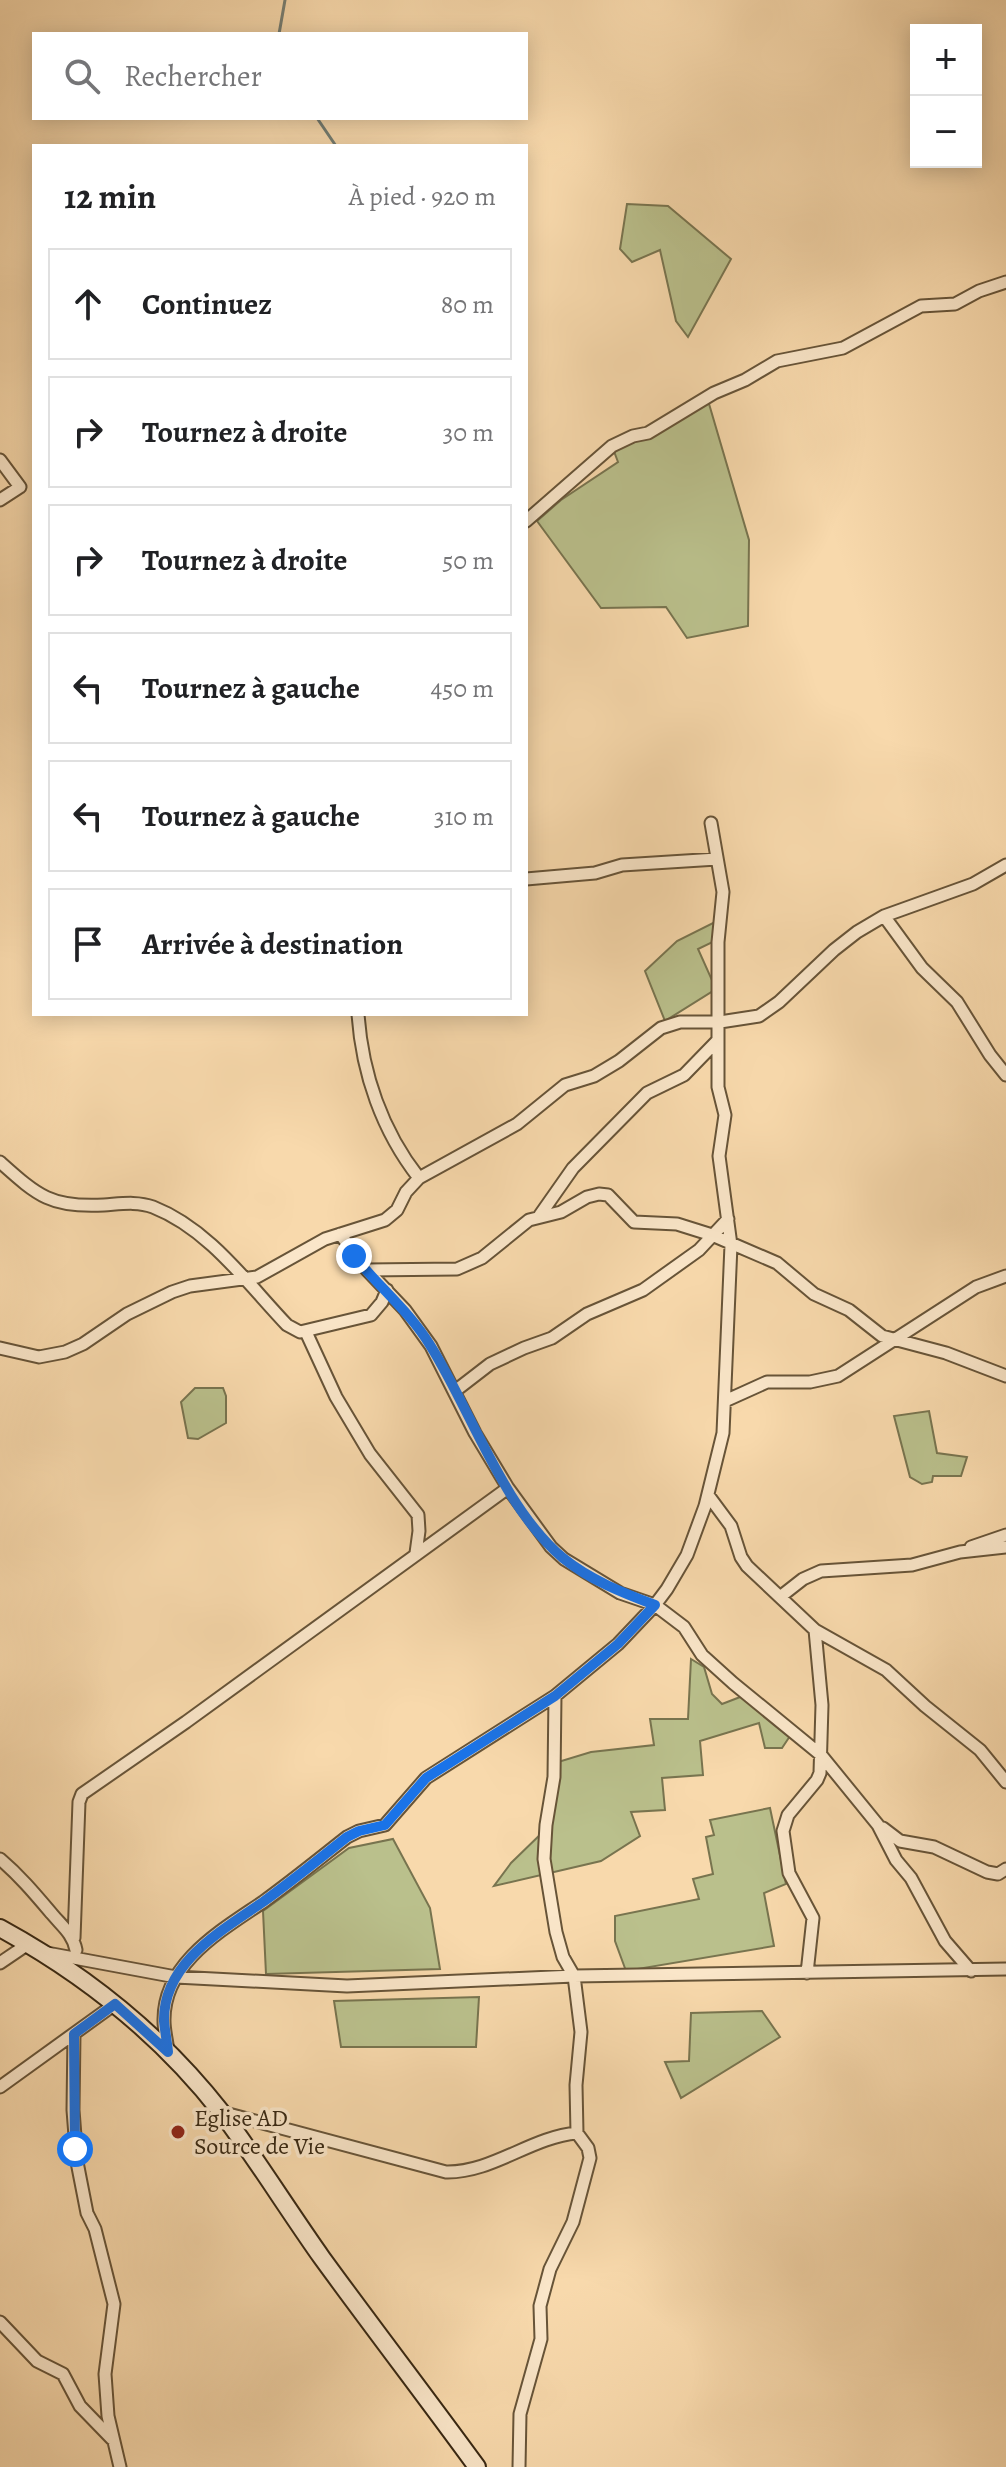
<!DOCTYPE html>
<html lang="fr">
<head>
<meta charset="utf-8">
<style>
	:root { --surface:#fff; --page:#f6f6f6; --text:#202124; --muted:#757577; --line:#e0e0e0 }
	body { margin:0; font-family:Alegreya,serif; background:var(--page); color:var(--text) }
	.controls { position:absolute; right:24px; top:24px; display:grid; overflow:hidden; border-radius:0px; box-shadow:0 4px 20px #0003 }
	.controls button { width:72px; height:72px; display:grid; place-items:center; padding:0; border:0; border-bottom:2px solid var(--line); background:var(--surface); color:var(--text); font:40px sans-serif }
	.stop { position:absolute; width:24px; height:24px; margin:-18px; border:6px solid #1a73e8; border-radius:50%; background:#fff }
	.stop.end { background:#1a73e8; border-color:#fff; box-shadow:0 2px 8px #0008 }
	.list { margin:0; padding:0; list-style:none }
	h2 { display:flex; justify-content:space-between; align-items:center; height:104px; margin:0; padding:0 32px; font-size:34px }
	h2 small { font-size:26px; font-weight:400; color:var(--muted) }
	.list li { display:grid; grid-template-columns:52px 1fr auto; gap:24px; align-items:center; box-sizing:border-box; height:112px; margin:0 16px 16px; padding:0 16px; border:2px solid var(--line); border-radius:0px }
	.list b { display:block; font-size:30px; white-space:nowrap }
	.list em { font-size:26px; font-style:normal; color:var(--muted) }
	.icon { flex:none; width:44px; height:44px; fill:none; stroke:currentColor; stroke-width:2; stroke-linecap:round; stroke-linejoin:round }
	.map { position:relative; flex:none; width:1006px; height:2467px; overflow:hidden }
	.search { position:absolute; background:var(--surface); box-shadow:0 4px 20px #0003; left:32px; top:32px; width:496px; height:88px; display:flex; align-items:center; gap:20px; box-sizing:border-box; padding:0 28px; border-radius:0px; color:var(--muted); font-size:30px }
	.panel { position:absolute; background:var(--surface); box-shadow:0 4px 20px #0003; left:32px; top:144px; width:496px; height:872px; border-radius:0px }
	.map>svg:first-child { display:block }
	.green { fill:#bac08c; stroke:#78744f; stroke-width:2 }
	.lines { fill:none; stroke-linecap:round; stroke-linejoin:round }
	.stream { stroke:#767e73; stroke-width:3 }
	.street-casing { stroke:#675438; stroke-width:15 }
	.secondary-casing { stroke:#372712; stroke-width:20 }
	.street { stroke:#fae6c9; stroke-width:11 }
	.secondary { stroke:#fae6c9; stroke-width:16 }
	.route { stroke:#1a73e8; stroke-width:10 }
	.poi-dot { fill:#8f2418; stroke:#fae6c9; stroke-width:3 }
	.labels { text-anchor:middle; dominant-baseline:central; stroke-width:7; stroke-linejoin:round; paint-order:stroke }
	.poi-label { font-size:24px; fill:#372712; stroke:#fae6c9; text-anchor:start }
</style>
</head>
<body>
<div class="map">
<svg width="1006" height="2467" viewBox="0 0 1006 2467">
	<rect width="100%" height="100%" fill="#f8d9ac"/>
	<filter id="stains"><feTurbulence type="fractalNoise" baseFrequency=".0025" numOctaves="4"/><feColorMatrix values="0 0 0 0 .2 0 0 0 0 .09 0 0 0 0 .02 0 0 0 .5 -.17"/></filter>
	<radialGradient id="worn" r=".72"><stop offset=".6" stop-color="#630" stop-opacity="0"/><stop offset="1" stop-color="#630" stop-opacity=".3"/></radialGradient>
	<!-- green -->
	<path class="green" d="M627 204 668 206 731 259 688 337 676 321 660 250 632 262 620 249Z
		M707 397 749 540 748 626 687 638 666 607 601 608 537 521 561 500 618 462 612 446Z
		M717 921 719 939 698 949 716 989 665 1021 645 971 677 941Z
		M195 1388H223L226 1396V1423L198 1439 188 1438 181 1402Z
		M929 1411 937 1453 967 1457 961 1476H933L932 1482 922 1484 910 1477 894 1416Z
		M691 1659 704 1667 712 1694 722 1704 748 1694 792 1733 782 1748H765L759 1723 700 1741 703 1775 662 1778 665 1810 631 1812 640 1836 601 1861 494 1886 511 1863 545 1830 558 1762 591 1752 654 1745 650 1719H688Z
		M770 1808 786 1884 764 1893 774 1946 626 1971 615 1941V1916L699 1899 693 1879 713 1874 706 1837 714 1835 710 1820Z
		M393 1839 430 1908 440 1969 266 1974 263 1911 349 1848Z
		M479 1997 476 2047H341L334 2001Z
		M762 2011 780 2037 681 2098 665 2062 689 2061 691 2013Z"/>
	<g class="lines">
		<!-- stream -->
		<path class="stream" d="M279 34 285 0
			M317 118 336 146"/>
		<!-- street casing -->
		<g class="street-casing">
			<path id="street" d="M0 460 20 487 0 500
				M526 521 612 446 633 436 648 433 714 393 745 380 777 361 843 348 921 306 955 304 979 291 1006 282
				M526 879 595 873 622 865 717 859
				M884 916 922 968 957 1002 990 1055 1006 1075
				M358 1014C362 1073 382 1131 419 1178
				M0 1162C38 1196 51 1208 104 1205 120 1204 137 1201 153 1207 209 1229 247 1283 287 1325L300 1332 371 1315 382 1302 387 1290
				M540 1215 573 1168 647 1093 684 1075 718 1040
				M340 1234 367 1270 457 1269 482 1258 529 1220 561 1212 587 1197 599 1194 608 1195 634 1222 677 1224 712 1235 777 1263 814 1294 849 1310 882 1336 946 1353 1006 1376
				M367 1270 405 1310 431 1346 475 1433 508 1488
				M306 1332 336 1397 370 1454 418 1515 419 1531 416 1553
				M0 1348 39 1357 65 1352 83 1344 127 1314 172 1292 190 1286 257 1277 325 1239 385 1220 397 1210 406 1192 419 1178 517 1124 565 1085 594 1076 619 1061 661 1028 680 1022H720L759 1016 779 1002 834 950 857 932 884 916 973 884 1006 865
				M455 1391 490 1364 524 1348 552 1338 587 1314 643 1290 699 1250 728 1219
				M725 1401 767 1382H810L838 1376 976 1287 1006 1276
				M708 1495 731 1526 741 1557 747 1566 815 1630 886 1670 925 1706 980 1750 1006 1782
				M971 1547 1006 1535
				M780 1597 803 1579 821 1571 912 1565 960 1552 1006 1547
				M883 1828 900 1841 934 1847 987 1872 998 1874 1006 1869
				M0 1859C20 1876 35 1894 52 1914 62 1926 73 1934 76 1950
				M74 1938 79 1802 82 1794 186 1722 508 1488 551 1547 564 1559 620 1593 655 1605 684 1627 702 1655 733 1683 821 1755 878 1825 896 1860 911 1878 945 1941 971 1971
				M47 1953 176 1977 347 1986 574 1976 1006 1969
				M0 1963 28 1944
				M807 1973 813 1918 789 1873 783 1831 788 1815 817 1780 820 1773 822 1705 815 1630
				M74 2034 73 2110 77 2162 87 2213 95 2229 114 2304 105 2374 108 2416 120 2467
				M168 2052C167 2041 164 2031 164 2021 163 1963 222 1930 263 1902 292 1881 319 1859 347 1837L359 1831 385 1825 426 1778 555 1696 618 1644 655 1605 667 1589 687 1555 705 1506 723 1433 731 1245 719 1156 725 1115 718 1087V942L723 892 711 823
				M0 2087 115 2004
				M221 2112 446 2172C492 2173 531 2137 577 2133
				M0 2322 37 2361 63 2374 80 2406 112 2439
				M519 2467 520 2414 541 2339 540 2306 550 2269 573 2222 590 2158 588 2148 577 2133 576 2085 581 2032 574 1976 563 1957 556 1932 544 1859 546 1825 554 1777 555 1696"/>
		</g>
		<!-- secondary casing -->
		<g class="secondary-casing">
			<path id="secondary" d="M0 1928C86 1975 162 2036 222 2113 257 2160 288 2210 322 2258 373 2328 426 2397 477 2467"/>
		</g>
		<!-- street -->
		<use href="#street" class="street"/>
		<!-- secondary -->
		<use href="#secondary" class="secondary"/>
	</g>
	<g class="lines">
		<!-- route -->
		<path class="route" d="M75 2149 74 2034 115 2004 168 2052C167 2042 165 2031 164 2021 163 1963 221 1931 263 1902 292 1881 319 1859 347 1837L359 1831 385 1825 426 1778 555 1696 618 1644 655 1605C623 1593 590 1580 563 1558 503 1508 471 1410 430 1345 409 1311 379 1287 354 1256"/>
	</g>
	<!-- markers -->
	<circle class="poi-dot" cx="178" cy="2132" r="8"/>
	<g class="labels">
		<!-- poi labels -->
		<g class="poi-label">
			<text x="194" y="2118">Eglise AD<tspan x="194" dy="28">Source de Vie</tspan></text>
		</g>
	</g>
	<rect width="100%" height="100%" filter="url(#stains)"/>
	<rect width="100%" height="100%" fill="url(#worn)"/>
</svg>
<div class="controls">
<button>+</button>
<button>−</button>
</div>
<div class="stop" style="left:75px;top:2149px"></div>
<div class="stop end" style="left:354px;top:1256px"></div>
<div class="search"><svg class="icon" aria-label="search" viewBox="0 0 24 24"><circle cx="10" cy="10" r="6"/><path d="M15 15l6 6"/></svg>Rechercher</div>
<section class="panel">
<h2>12 min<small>À pied · 920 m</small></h2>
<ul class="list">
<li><svg class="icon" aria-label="ahead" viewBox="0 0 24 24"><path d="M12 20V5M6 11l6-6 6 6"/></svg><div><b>Continuez</b></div><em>80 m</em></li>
<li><svg class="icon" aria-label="right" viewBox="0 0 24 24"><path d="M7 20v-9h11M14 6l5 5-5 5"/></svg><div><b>Tournez à droite</b></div><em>30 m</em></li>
<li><svg class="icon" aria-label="right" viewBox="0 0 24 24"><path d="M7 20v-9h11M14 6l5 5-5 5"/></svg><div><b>Tournez à droite</b></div><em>50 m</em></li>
<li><svg class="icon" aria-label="left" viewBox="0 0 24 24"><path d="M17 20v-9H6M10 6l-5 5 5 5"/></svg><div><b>Tournez à gauche</b></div><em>450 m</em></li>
<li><svg class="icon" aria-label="left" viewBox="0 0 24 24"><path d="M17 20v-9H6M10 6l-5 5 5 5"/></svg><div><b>Tournez à gauche</b></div><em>310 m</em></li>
<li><svg class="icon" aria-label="arrive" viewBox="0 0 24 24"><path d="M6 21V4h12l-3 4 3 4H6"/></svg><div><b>Arrivée à destination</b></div></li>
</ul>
</section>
</div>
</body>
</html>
